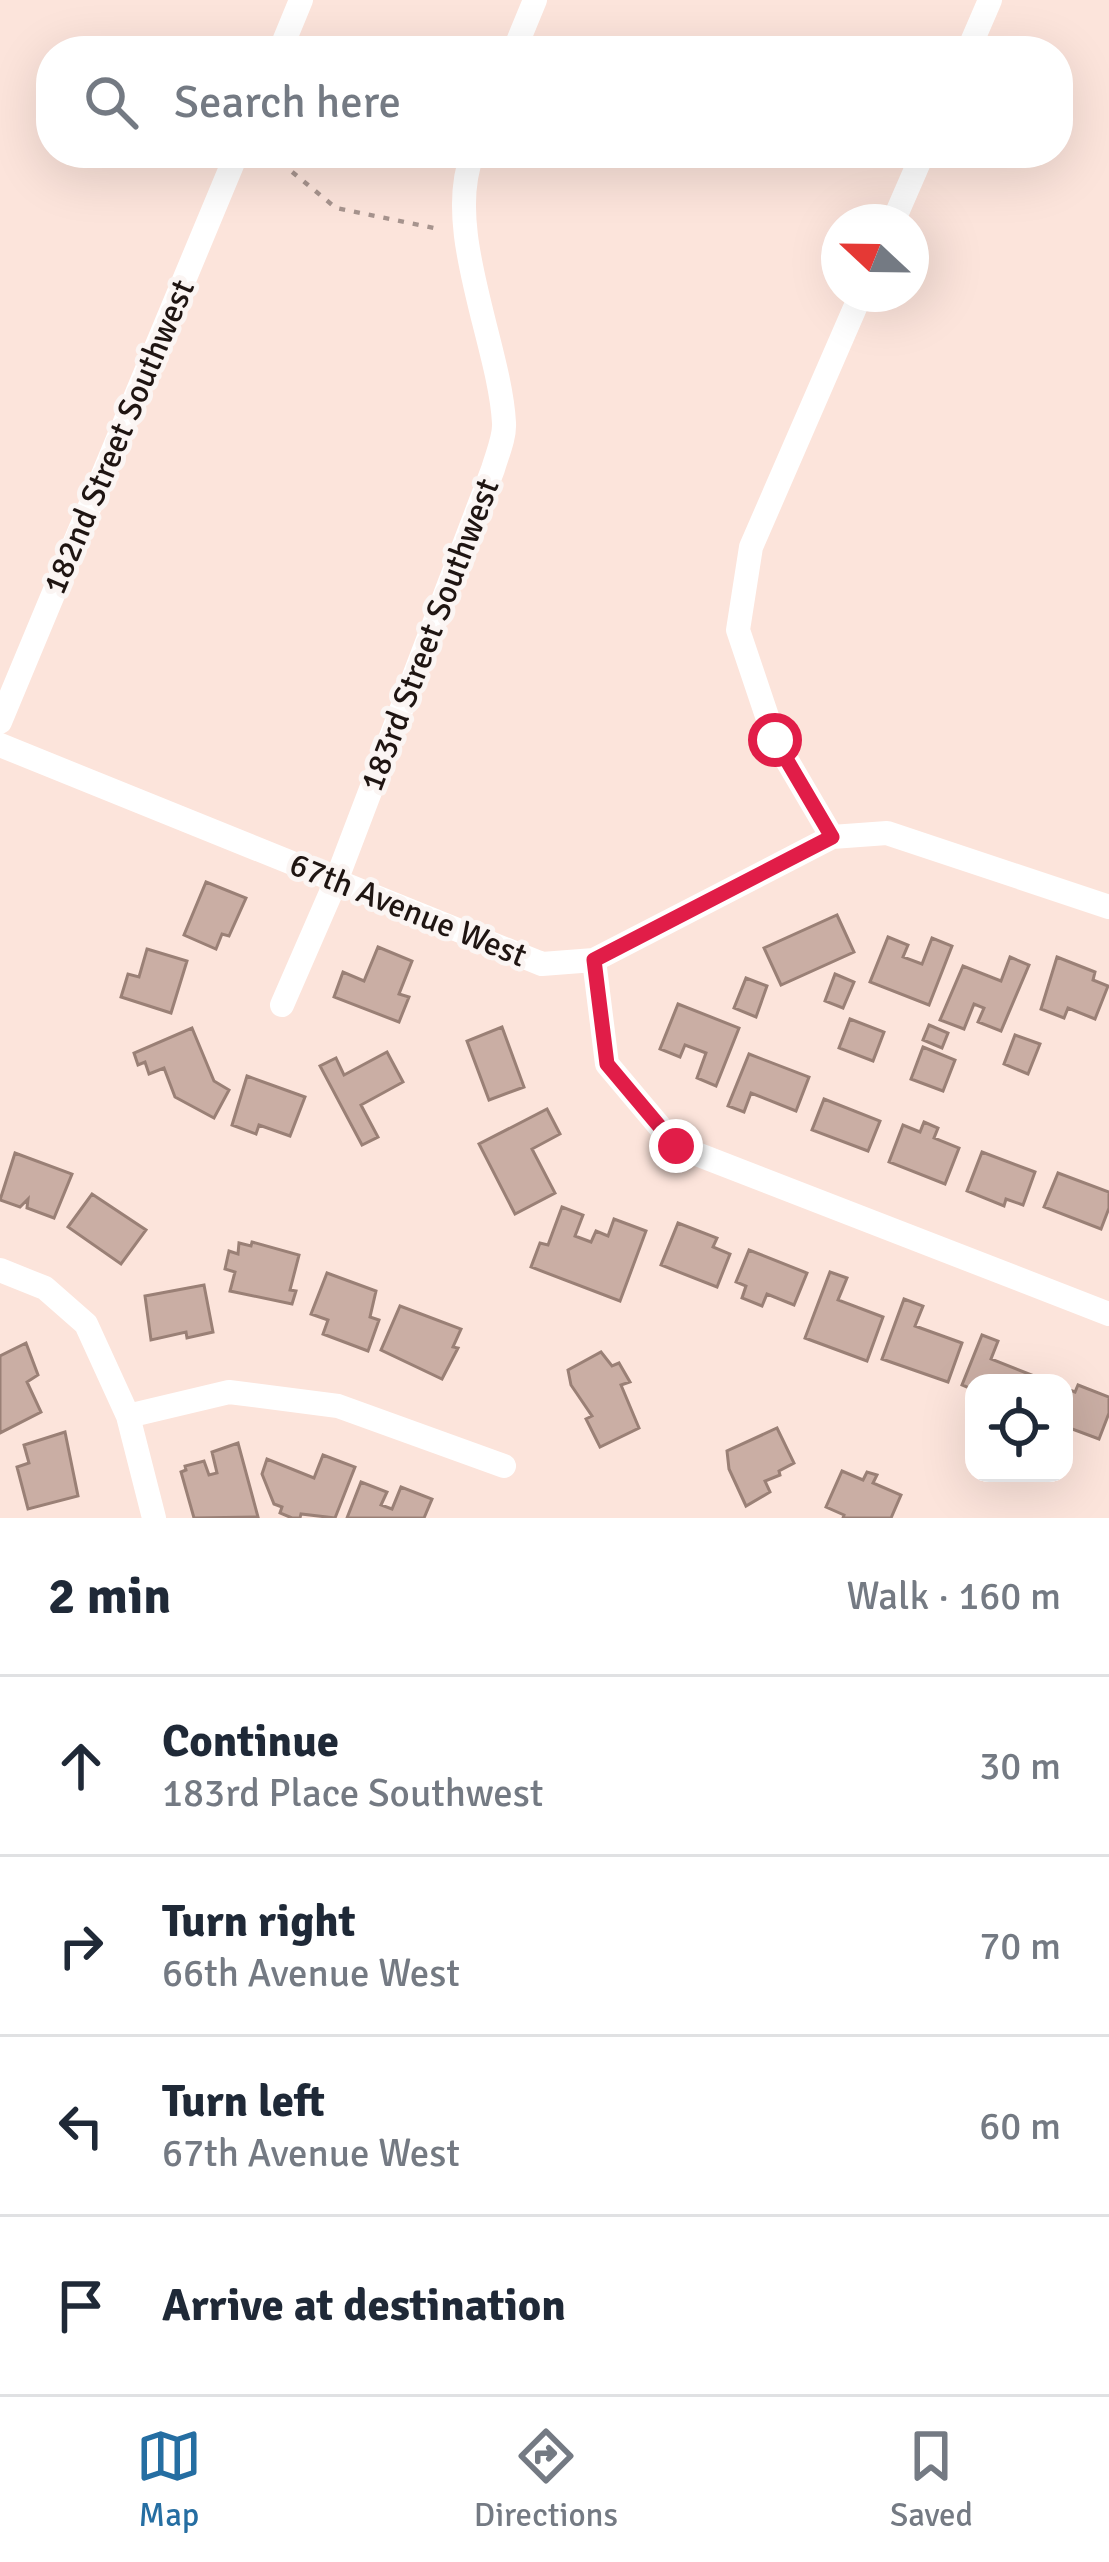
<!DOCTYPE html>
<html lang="en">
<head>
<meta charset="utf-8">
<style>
	:root { --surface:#fff; --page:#f6f6f7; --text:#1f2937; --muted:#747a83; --line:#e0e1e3; --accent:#256ea2 }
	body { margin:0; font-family:Signika,sans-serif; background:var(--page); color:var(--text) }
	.controls { position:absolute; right:36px; bottom:36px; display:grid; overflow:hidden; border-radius:24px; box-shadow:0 12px 48px #0002 }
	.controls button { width:108px; height:108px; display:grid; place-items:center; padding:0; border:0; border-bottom:3px solid var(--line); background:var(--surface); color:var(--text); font:60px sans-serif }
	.compass { position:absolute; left:821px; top:204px; width:108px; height:108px; border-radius:50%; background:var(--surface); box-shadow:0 12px 48px #0002; rotate:292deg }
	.stop { position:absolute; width:36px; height:36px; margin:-27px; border:9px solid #e11d48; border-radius:50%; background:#fff }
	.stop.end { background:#e11d48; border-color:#fff; box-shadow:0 3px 12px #0008 }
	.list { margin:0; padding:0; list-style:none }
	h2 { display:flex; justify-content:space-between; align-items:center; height:156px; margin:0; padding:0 48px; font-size:51px }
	h2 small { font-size:39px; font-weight:400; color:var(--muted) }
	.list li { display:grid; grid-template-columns:78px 1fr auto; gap:36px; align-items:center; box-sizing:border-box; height:180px; padding:0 48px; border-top:3px solid var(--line) }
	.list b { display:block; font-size:45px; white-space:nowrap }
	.list p { margin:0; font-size:39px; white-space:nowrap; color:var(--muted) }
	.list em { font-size:39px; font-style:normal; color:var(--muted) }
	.icon { flex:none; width:66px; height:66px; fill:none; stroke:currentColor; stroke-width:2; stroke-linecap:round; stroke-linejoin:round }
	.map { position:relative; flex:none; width:1109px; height:1518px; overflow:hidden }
	.search { position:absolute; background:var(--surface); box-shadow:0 12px 48px #0002; left:36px; right:36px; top:36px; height:132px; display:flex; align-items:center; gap:30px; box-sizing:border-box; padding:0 42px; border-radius:48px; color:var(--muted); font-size:45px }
	.sheet { height:876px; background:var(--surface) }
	nav { display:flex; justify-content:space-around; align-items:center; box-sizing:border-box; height:168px; border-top:3px solid var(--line); background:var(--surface); font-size:33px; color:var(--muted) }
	nav a { display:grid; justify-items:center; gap:6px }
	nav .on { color:var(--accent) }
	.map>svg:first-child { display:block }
	.building { fill:#caaea4; stroke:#9a8076; stroke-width:3 }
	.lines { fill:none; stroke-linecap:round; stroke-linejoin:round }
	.path { stroke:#a7948e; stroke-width:4.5; stroke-dasharray:6 9; stroke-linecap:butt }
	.street { stroke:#fff; stroke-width:24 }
	.route { stroke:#e11d48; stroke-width:15 }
	.labels { text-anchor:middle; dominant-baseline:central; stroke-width:10; stroke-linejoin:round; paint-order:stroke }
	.street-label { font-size:33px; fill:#1f1512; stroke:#fbf5f3 }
</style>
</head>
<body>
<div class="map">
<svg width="1109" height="1518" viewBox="0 0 1109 1518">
	<rect width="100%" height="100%" fill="#fce4db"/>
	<!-- building -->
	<path class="building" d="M206 882 246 898 229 936 222 934 216 949 184 935Z
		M837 915 854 952 781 985 764 948Z
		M888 937 908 945 903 957 922 964 932 938 952 946 929 1005 870 982Z
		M378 947 412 961 399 994 409 997 399 1022 334 997 343 972 364 981Z
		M147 949 187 961 171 1013 121 997 128 974 139 977Z
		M1010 957 1029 965 1001 1031 978 1022 984 1008 974 1004 964 1029 940 1020 963 966 1001 981Z
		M1057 957 1095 972 1093 980 1108 986 1095 1019 1068 1008 1064 1018 1041 1009Z
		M835 974 854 982 843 1008 825 1001Z
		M746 978 767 986 756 1017 734 1008Z
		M678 1004 739 1028 716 1086 697 1078 706 1053 685 1045 680 1057 660 1049Z
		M850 1019 884 1032 873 1061 839 1048Z
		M929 1025 948 1033 942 1048 923 1040Z
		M502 1027 524 1087 489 1100 467 1041Z
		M192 1028 214 1081 229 1090 214 1118 175 1097 164 1068 149 1074 145 1062 138 1065 134 1053Z
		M1015 1035 1040 1044 1028 1074 1004 1064Z
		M923 1047 955 1060 943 1091 911 1079Z
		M387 1052 403 1082 361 1105 378 1137 362 1145 320 1066 336 1058 344 1075Z
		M749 1054 809 1077 796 1111 751 1093 744 1112 728 1106Z
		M247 1076 305 1097 290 1136 259 1125 256 1134 232 1125Z
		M824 1099 880 1121 868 1151 812 1130Z
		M547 1109 560 1134 532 1149 555 1193 515 1214 479 1144Z
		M924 1122 938 1128 934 1138 959 1148 945 1184 889 1162 903 1125 920 1132Z
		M982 1152 1035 1172 1023 1205 1006 1199 1004 1206 967 1191Z
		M15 1153 72 1174 54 1218 27 1208 28 1199 20 1207 0 1200Z
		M1058 1173 1109 1192V1208L1101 1229 1044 1207Z
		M92 1194 146 1230 121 1264 68 1227Z
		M562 1207 583 1215 575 1236 591 1242 596 1231 608 1236 614 1219 646 1231 620 1301 531 1267 540 1243 548 1245Z
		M678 1223 717 1238 713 1247 730 1254 717 1287 661 1265Z
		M252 1242 299 1255 290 1290 296 1291 292 1304 230 1291 235 1272 225 1269 229 1251 238 1254 239 1243 251 1246Z
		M749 1250 807 1273 794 1305 767 1294 762 1306 742 1298 746 1286 736 1282Z
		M830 1272 847 1278 838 1300 883 1317 867 1361 805 1338Z
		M327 1273 376 1291 370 1317 379 1320 368 1351 323 1334 328 1320 311 1314Z
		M204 1285 213 1332 187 1338 186 1332 151 1340 145 1296Z
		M904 1299 923 1306 915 1326 962 1343 948 1382 882 1359Z
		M400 1306 461 1329 453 1347 458 1348 442 1379 381 1350Z
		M982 1335 998 1341 991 1359 1034 1376 1032 1383H974V1390L962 1385Z
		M26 1343 38 1375 27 1382 41 1412 0 1433V1356Z
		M601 1352 612 1366 619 1363 630 1382 621 1385 639 1428 600 1447 586 1419 592 1416 571 1385 568 1370Z
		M1078 1385 1109 1397V1413L1099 1439 1064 1426V1388L1075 1392Z
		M777 1428 794 1463 779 1471 780 1475 765 1481 770 1492 746 1506 729 1469 727 1451Z
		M65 1432 78 1496 28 1509 17 1467 29 1463 24 1445Z
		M238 1443 258 1517 194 1518 181 1472 186 1470 185 1466 204 1461 209 1475 217 1473 212 1452Z
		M323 1455 355 1467 335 1518 301 1514 300 1518H292L280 1513 282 1507 274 1504 262 1474 267 1459 314 1478Z
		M842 1471 863 1480 867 1472 877 1475 873 1483 901 1495 891 1518H843L844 1515 826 1507Z
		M361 1482 387 1492 381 1505 392 1509 401 1487 432 1499 424 1518H347Z"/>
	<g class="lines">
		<!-- path -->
		<path class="path" d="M269 153 336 208 439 229"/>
		<!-- street -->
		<path class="street" d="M280 51 301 0
			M514 51 535 0
			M968 51 990 0
			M893 222 923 153
			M0 722 237 153
			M0 745 542 964 594 960 607 1064 676 1146 1109 1314
			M832 837 775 740 738 630 751 547 861 294
			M594 960 832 837 887 833 1109 907
			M282 1005 336 881 493 469C497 455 505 437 504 423 500 345 442 228 473 153
			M0 1270 45 1288 86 1324 128 1416 154 1518
			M128 1416 229 1392 338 1406 504 1466"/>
	</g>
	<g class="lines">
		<!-- route -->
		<path class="route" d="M676 1146 607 1064 594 960 832 837 775 740"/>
	</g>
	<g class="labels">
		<!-- street labels -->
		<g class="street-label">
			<text transform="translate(119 437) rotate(-67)">182nd Street Southwest</text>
			<text transform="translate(430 635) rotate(-69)">183rd Street Southwest</text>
			<text transform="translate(408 910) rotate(22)">67th Avenue West</text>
		</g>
	</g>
</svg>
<div class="controls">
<button><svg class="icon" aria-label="locate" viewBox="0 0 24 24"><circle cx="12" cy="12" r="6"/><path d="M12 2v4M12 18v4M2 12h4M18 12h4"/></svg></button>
</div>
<svg class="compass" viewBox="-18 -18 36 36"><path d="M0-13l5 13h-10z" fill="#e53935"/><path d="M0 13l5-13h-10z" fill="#747a83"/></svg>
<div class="stop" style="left:775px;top:740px"></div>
<div class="stop end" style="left:676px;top:1146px"></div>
<div class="search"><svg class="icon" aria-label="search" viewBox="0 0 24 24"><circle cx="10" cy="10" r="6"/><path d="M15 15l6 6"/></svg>Search here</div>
</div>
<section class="sheet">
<h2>2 min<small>Walk · 160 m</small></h2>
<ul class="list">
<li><svg class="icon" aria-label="ahead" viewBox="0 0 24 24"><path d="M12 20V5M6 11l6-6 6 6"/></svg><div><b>Continue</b><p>183rd Place Southwest</p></div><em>30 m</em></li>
<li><svg class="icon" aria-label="right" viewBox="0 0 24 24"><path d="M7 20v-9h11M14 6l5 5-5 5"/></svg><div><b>Turn right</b><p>66th Avenue West</p></div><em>70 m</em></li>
<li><svg class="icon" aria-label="left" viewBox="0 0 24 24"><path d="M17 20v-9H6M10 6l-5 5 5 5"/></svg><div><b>Turn left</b><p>67th Avenue West</p></div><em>60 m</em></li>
<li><svg class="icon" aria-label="arrive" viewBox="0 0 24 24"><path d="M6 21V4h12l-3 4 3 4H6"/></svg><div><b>Arrive at destination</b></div></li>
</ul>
</section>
<nav>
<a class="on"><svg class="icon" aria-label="map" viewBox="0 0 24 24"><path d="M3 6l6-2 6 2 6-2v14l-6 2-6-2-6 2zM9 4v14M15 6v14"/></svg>Map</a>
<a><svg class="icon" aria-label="directions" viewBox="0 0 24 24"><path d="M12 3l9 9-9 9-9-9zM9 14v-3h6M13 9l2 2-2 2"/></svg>Directions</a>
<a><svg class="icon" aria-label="saved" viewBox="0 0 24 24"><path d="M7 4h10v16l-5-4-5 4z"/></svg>Saved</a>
</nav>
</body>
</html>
